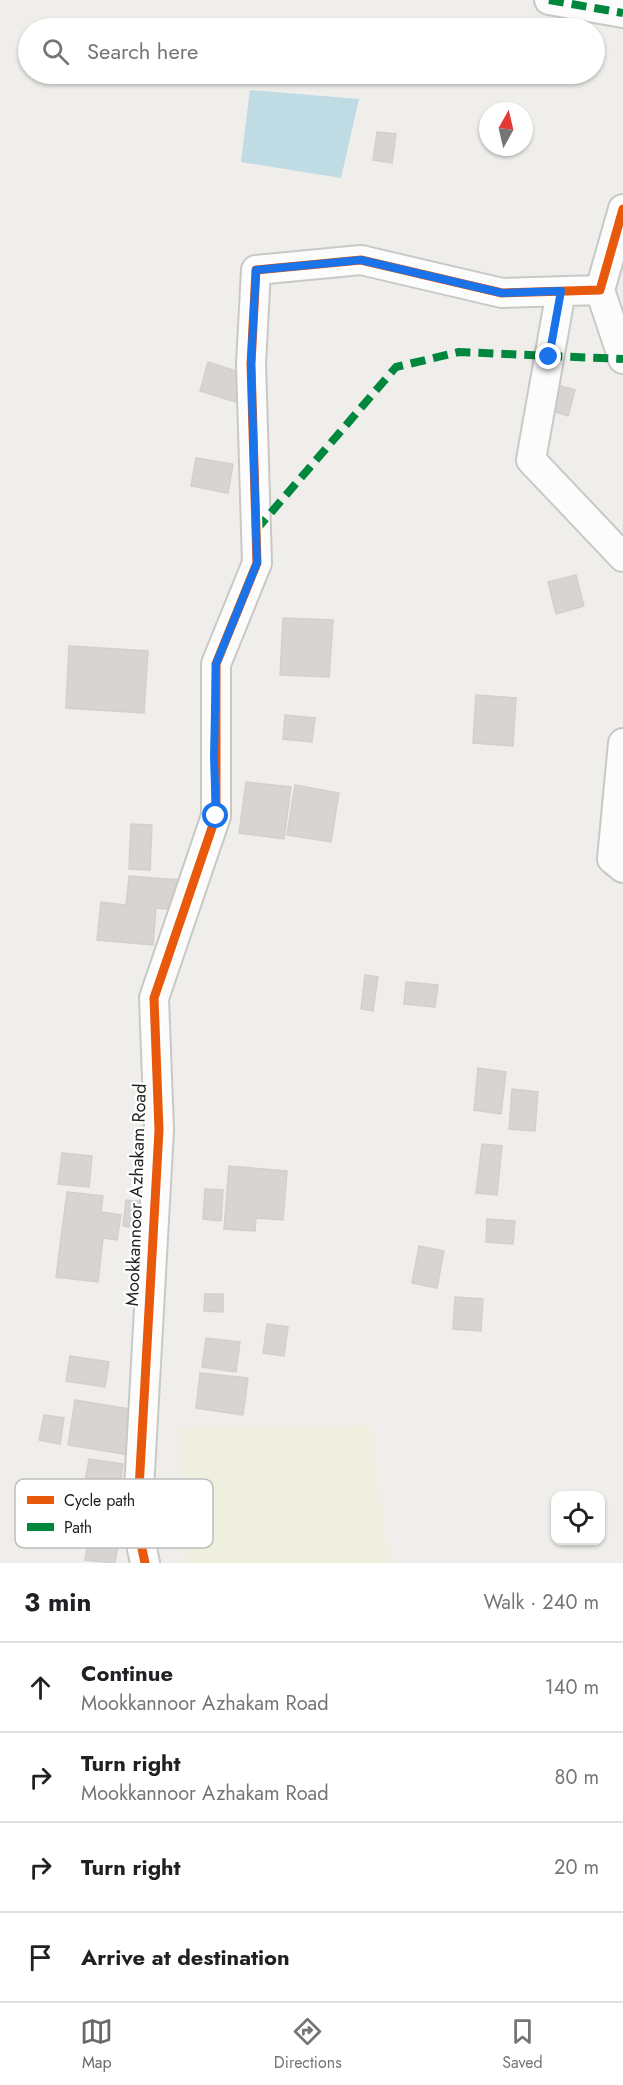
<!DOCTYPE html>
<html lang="en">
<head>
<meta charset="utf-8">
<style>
	:root { --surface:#fff; --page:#f6f6f6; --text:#202124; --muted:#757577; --line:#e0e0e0; --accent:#6a6968 }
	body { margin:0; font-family:Jost,sans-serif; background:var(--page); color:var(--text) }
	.controls { position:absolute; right:18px; bottom:18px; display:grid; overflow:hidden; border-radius:12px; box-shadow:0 2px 4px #0004 }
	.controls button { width:54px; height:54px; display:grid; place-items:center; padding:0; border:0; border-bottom:2px solid var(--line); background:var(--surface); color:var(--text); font:30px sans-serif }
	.compass { position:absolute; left:479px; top:102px; width:54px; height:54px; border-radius:50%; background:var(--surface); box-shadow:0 2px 4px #0004; rotate:8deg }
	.stop { position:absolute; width:18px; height:18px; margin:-14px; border:4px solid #1a73e8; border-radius:50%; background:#fff }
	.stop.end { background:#1a73e8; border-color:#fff; box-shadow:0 2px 6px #0008 }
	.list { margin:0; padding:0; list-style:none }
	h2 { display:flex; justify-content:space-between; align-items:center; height:78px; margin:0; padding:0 24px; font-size:26px }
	h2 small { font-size:20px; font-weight:400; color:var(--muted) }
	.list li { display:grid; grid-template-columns:39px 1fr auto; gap:18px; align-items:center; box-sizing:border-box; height:90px; padding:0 24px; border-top:2px solid var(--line) }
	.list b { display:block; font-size:22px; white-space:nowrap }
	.list p { margin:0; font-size:20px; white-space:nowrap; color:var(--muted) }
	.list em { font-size:20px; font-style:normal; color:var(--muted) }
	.icon { flex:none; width:33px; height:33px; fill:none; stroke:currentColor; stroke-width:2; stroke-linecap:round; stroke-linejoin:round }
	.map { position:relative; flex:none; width:623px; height:1563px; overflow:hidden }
	.search { position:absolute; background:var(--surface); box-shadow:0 2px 4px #0004; left:18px; right:18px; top:18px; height:66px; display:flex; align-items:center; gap:15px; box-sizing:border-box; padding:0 21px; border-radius:33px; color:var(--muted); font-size:22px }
	.sheet { height:438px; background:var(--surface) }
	nav { display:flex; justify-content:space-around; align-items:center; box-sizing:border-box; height:84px; border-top:2px solid var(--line); background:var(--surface); font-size:16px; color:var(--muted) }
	nav a { display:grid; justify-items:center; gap:3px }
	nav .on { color:var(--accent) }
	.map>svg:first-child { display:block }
	.farmland { fill:#efefdf }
	.water { fill:#bfdbe3 }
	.building { fill:#d7d4d2; stroke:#d3d0cc; stroke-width:1.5 }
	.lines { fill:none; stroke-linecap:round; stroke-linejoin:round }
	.minor-casing { stroke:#c9c8c7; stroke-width:32 }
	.minor { stroke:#fdfcfc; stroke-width:28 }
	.quiet { stroke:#00873e; stroke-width:8; stroke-dasharray:15 8; stroke-linecap:butt }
	.cycleway-casing { stroke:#fff; stroke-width:13 }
	.cycleway { stroke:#e8590c; stroke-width:9 }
	.route { stroke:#1a73e8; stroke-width:8 }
	.labels { text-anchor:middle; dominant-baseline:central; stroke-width:4.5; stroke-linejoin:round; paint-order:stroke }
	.street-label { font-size:18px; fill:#222; stroke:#fff }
	.key { fill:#fff; stroke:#bdbdbd; stroke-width:1.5 }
	.key-label { font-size:16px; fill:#222 }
</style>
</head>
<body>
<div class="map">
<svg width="623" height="1563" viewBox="0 0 623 1563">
	<rect width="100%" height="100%" fill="#f0eeeb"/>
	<!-- farmland -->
	<path class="farmland" d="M370 1425 389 1563H187L178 1428Z"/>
	<!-- water -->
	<path class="water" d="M250 90 359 99 341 178 241 162Z"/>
	<!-- building -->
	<path class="building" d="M377 132 396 134 392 163 373 160Z
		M208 362 248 375 239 403 200 391Z
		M557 385 575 390 568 416 550 410Z
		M196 458 233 464 228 493 191 486Z
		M576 575 584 606 556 614 548 582Z
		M283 618 333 620 329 677 280 675Z
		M69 646 148 651 144 713 66 708Z
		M476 695 516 698 513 746 473 743Z
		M285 715 315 718 312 742 283 739Z
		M246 782 291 787 284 839 239 833Z
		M295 785 339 793 331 842 287 835Z
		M131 824 152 825 150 870 129 869Z
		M129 876 180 880 177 910 156 908 153 945 97 940 101 902 126 905Z
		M365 975 378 977 373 1011 361 1009Z
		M406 982 438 985 435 1007 404 1004Z
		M478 1068 506 1072 501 1114 474 1110Z
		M512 1089 538 1092 535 1131 509 1129Z
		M482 1144 502 1146 497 1195 476 1193Z
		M62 1153 92 1156 89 1187 58 1184Z
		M229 1166 287 1171 283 1220 256 1218 255 1231 224 1229Z
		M205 1189 223 1190 221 1221 203 1219Z
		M67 1192 103 1196 101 1212 121 1215 117 1240 103 1238 98 1282 56 1277Z
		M126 1200 145 1202 141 1228 123 1226Z
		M487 1219 515 1221 513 1244 486 1242Z
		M419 1246 444 1251 437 1288 412 1283Z
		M205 1294H223V1312L204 1311Z
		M455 1297 483 1299 481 1331 453 1329Z
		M267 1324 288 1327 284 1356 263 1353Z
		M206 1338 240 1342 236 1372 202 1367Z
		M70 1356 109 1362 105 1387 66 1381Z
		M200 1373 248 1378 243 1415 196 1408Z
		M75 1400 136 1410 129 1455 68 1445Z
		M44 1415 64 1418 60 1444 39 1440Z
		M89 1459 123 1464 118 1499 83 1493Z
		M93 1509 123 1513 115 1563 85 1560Z"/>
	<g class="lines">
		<!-- minor casing -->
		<g class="minor-casing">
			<path id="minor" d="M549 0 623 13
				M600 290 623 359
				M561 291 531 460 623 557
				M623 743 612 859 623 868
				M145 1563 137 1525 159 1130 154 998 216 816V664L257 563 251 364 256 270 361 260 502 293 600 290 623 209"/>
		</g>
		<!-- minor -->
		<use href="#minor" class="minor"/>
		<!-- quiet -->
		<path class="quiet" d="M549 0 623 13
			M256 530 396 367 459 352 623 359"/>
		<!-- cycleway casing -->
		<g class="cycleway-casing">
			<path id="cycleway" d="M145 1563 137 1525 159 1130 154 998 216 816V664L257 563 251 364 256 270 361 260 502 293 600 290 623 209"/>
		</g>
		<!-- cycleway -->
		<use href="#cycleway" class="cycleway"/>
	</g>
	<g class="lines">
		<!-- route -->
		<path class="route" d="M216 816 214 757 216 664 257 563 251 364 256 270 361 260 502 293 561 291 549 357"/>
	</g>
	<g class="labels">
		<!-- street labels -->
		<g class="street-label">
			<text transform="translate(136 1195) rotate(-88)">Mookkannoor Azhakam Road</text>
		</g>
	</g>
	<!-- legend -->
	<rect x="15" y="1479" width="198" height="69" rx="9" class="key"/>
	<rect x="27" y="1496" width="27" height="8" fill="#e8590c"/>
	<rect x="27" y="1523" width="27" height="8" fill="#00873e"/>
	<g class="key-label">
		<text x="64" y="1506">Cycle path</text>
		<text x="64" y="1533">Path</text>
	</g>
</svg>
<div class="controls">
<button><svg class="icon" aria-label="locate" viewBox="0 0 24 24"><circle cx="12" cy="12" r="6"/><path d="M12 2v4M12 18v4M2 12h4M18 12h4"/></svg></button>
</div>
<svg class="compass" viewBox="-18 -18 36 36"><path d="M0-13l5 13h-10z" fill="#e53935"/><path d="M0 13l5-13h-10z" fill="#757577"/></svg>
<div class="stop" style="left:216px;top:816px"></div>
<div class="stop end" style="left:549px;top:357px"></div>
<div class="search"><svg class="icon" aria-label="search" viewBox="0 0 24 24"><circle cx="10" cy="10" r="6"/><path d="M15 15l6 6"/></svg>Search here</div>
</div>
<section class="sheet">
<h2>3 min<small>Walk · 240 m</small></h2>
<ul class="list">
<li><svg class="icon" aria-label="ahead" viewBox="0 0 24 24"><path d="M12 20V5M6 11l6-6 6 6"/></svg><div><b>Continue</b><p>Mookkannoor Azhakam Road</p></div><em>140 m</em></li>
<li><svg class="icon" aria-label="right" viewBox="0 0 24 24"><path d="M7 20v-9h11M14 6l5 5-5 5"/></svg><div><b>Turn right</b><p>Mookkannoor Azhakam Road</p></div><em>80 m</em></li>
<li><svg class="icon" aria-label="right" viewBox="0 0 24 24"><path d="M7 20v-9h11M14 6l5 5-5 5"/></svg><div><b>Turn right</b></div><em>20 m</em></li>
<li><svg class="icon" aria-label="arrive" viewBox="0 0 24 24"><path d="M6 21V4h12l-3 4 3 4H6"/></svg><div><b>Arrive at destination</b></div></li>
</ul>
</section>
<nav>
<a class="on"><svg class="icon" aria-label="map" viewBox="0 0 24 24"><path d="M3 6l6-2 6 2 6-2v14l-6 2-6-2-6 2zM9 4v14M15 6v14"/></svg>Map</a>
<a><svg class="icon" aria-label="directions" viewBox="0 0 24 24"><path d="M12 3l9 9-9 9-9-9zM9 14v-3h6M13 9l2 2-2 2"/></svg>Directions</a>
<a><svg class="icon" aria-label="saved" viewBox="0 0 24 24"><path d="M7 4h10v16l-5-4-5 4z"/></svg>Saved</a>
</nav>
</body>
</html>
